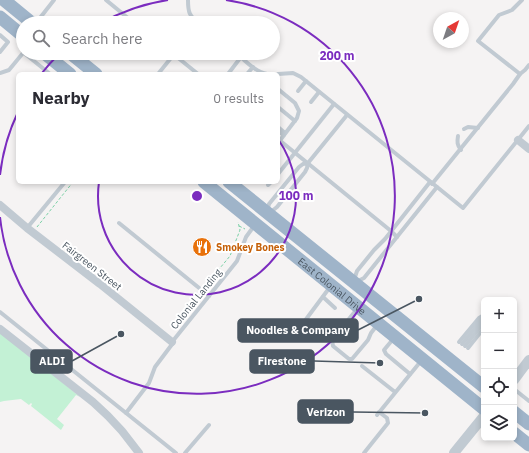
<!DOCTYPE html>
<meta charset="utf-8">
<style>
body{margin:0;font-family:"IBM Plex Sans",sans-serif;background:#f7f7f7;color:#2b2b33}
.controls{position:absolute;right:12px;bottom:12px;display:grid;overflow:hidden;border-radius:6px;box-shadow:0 2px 6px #0003}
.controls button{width:36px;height:36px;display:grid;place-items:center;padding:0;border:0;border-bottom:1px solid #e1e1e2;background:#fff;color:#2b2b33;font:20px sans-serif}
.compass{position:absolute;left:433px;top:12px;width:36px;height:36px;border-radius:50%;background:#fff;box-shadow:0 2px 6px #0003;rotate:40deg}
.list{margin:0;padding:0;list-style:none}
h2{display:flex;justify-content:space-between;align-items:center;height:52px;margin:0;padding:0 16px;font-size:17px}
h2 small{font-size:13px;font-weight:400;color:#7c7c81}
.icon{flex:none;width:22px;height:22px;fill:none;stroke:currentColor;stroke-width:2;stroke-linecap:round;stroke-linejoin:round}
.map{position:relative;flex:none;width:529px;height:453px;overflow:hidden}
.search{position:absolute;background:#fff;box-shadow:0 2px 6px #0003;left:16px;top:16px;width:264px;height:44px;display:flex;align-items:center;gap:10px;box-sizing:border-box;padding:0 14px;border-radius:22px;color:#7c7c81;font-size:15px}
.panel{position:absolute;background:#fff;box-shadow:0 2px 6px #0003;left:16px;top:72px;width:264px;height:112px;border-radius:6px}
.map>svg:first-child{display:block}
</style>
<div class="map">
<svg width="529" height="453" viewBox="0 0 529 453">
<rect width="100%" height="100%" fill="#f5f3f3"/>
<path fill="#c3f1d5" d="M0,331l80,66 -4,-2 -19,24 7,6 -3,5 -30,-24 1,-2 -1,-1 -2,2 -8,-6 -17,2 -4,1z"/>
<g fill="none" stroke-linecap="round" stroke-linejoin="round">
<g stroke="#7ad0a6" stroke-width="1" stroke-dasharray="3 2" stroke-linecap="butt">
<path d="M239,226l6,3"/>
<path d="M37,227l36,-45"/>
<path d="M205,286l25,-30 10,-26 -2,-8"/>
</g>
<g stroke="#c1cad2" stroke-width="4">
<path d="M106,0l28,23"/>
<path d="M188,0c0,12 1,16 11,23"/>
<path d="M36,23l18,-23"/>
<path d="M0,35l8,7 -8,10"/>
<path d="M24,53l26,21"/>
<path d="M172,53l26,21"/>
<path d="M236,53c9,7 19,19 31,21"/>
<path d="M0,73l9,-3 14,-17"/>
<path d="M158,74l17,-21"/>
<path d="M228,74l13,-17"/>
<path d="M247,74l6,-7"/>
<path d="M278,74l15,-1 8,4 162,131 66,-82"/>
<path d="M520,74l-42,-33 21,-26 13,-5 10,-10"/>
<path d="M278,89l17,14 4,8 -2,7 -19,25"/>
<path d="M298,91l8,-10"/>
<path d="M311,102l8,-10"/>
<path d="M278,107l17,14"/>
<path d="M278,127l7,6"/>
<path d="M464,129l4,-2 10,1"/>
<path d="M278,131l6,4"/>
<path d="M458,136c-1,6 -1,9 3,14"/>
<path d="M278,139l113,92 6,6"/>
<path d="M308,163l-5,1 -4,3 -30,37 -2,8 5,-1 5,-4 28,-35 2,-4 1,-5 39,-48"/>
<path d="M278,174l56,-70"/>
<path d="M432,184l81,-100 7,-10 5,-4 4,-5"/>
<path d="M268,185l3,-3"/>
<path d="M119,223l90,73"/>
<path d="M27,228l38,-46"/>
<path d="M354,280l3,-9 17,-21 11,-11 45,-57"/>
<path d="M356,282l8,-4 73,-91"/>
<path d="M323,297l12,11"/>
<path d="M357,309l-25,31 1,6 16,13h3l16,-19 3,-7 7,-9"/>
<path d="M0,312l176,141"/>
<path d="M309,328l-4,-4 -1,-2 26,-35"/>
<path d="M394,338l-10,12 2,4 24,20"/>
<path d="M172,342l65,-81 9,-24 8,-11"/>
<path d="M459,342l20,-24 5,-3"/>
<path d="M462,344l22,-27"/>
<path d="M465,346l19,-24"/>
<path d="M468,348l16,-20"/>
<path d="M362,366l33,26"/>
<path d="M514,389l15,12"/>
<path d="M126,413l23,-30 6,-16 18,-24"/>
<path d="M377,415l44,-54"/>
<path d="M185,453l24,-28"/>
<path d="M364,453l24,-30 -1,-5 -8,-6"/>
</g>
<g stroke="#c1cad2" stroke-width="8">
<path d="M518,140l11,9"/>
<path d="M0,205l27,23 73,56 72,58"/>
<path d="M0,329l93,73 15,14 14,15 17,22"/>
</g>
<g stroke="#c1cad2" stroke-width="10">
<path d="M514,380l15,-20"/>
<path d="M454,453l30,-37"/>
</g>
<g stroke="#9fb4c9" stroke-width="13">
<path d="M4,0l28,23"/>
<path d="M0,17l23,19"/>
<path d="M44,53l26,21"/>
<path d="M70,53l26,21"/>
<path id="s1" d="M204,182l280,227"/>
<path d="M229,182l255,205"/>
<path d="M514,412l15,12"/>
<path d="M514,433l15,12"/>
</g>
</g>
<g fill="none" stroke="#7b2cbf" stroke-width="2">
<path d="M278 139A99 99 0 1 1 99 182"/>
<path d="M0 175A198 198 0 0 1 18 112M42 73A198 198 0 0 1 59 54M101 23A198 198 0 0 1 168 0M226 0A198 198 0 1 1 0 217"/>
</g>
<defs>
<symbol id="restaurant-disc" viewBox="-11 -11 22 22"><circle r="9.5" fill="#e8710a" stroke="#fff"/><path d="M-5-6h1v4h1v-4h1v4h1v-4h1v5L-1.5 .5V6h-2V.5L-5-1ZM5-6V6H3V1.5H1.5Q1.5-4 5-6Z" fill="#fff"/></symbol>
</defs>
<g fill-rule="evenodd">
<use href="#restaurant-disc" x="191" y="236" width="22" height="22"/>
</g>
<g text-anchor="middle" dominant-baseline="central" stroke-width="4" stroke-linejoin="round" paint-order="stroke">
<g font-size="10" font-weight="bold" fill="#c56008" stroke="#fff" text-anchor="start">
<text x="216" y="247">Smokey Bones</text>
</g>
<g font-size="10" fill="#4a5661" stroke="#fff">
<text transform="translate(92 266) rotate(38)">Fairgreen Street</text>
<text stroke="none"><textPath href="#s1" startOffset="165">East Colonial Drive</textPath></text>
<text transform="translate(196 299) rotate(-51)">Colonial Landing</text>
</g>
</g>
<circle cx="197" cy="196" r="6" fill="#7b2cbf" stroke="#fff" stroke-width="2"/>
<g font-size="12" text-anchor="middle" font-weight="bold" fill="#7b2cbf" stroke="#fff" stroke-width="4" stroke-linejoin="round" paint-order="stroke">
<text x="337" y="60">200 m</text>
<text x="296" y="200">100 m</text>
</g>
<path fill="none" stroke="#4a5661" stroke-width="1.5" d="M419 299L358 330M121 334L72 361M380 363L314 361M425 413L353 412"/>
<g fill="#4a5661" stroke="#fff" stroke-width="1.5">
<circle cx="419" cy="299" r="4"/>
<circle cx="121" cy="334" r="4"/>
<circle cx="380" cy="363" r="4"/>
<circle cx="425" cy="413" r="4"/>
</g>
<g fill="#4a5661" stroke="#4a5661" stroke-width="1.5">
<rect x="238" y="319" width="120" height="23" rx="4"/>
<rect x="31" y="350" width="41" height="23" rx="4"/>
<rect x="250" y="350" width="64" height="23" rx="4"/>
<rect x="298" y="400" width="55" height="23" rx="4"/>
</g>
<g font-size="11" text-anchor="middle" font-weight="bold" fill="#fff">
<text x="298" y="334">Noodles &amp; Company</text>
<text x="52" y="365">ALDI</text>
<text x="282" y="365">Firestone</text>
<text x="326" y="416">Verizon</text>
</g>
</svg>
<div class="controls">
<button>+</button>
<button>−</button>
<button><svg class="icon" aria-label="locate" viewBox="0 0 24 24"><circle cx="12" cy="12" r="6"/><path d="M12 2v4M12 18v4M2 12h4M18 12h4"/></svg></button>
<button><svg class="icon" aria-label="layers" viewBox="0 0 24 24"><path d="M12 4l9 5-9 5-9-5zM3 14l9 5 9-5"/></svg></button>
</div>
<svg class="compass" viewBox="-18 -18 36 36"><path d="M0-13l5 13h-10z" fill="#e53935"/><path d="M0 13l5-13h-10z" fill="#7c7c81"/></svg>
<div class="search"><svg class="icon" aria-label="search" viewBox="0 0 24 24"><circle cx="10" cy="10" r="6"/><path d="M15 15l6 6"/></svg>Search here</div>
<section class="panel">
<h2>Nearby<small>0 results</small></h2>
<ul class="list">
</ul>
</section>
</div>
